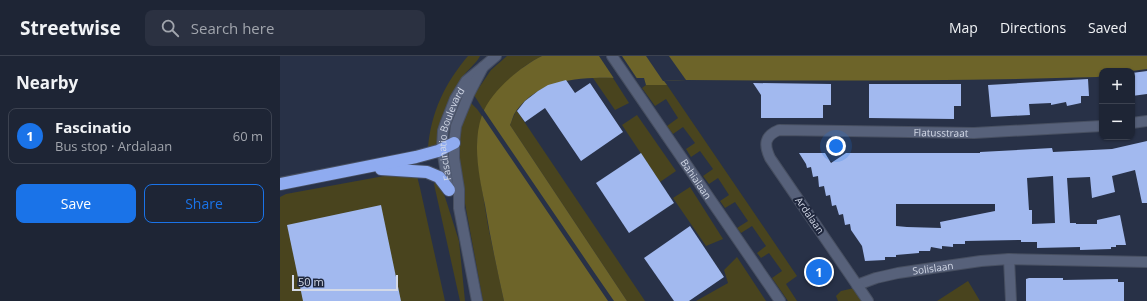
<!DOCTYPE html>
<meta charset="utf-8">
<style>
body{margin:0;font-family:"Open Sans",sans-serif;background:#2b3141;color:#f1f3f6}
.controls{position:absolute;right:12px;top:12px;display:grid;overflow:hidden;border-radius:8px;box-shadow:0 1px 3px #0004}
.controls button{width:36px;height:36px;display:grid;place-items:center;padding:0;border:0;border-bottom:1px solid #3c4250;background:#1e2535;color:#f1f3f6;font:20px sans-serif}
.scale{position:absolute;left:12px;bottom:10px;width:106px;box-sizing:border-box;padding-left:4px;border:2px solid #d3d9e7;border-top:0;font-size:11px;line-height:14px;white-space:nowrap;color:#d3d9e7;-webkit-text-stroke:3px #1f273d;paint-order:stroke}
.you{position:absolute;left:556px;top:90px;width:14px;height:14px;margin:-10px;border:3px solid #fff;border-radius:50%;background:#1a73e8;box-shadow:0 0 0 6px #1a73e833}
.badge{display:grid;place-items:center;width:26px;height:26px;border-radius:50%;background:#1a73e8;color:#fff;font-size:13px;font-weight:700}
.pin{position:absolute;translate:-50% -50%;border:2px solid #fff;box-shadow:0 1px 4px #0006}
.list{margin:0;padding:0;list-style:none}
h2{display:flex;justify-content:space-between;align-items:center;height:52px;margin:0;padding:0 16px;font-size:17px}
h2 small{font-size:13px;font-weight:400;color:#a1a5ad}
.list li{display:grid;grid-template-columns:26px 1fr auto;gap:12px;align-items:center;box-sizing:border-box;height:56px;margin:0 8px 8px;padding:0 8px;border:1px solid #3c4250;border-radius:8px}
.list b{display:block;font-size:15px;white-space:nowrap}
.list p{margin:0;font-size:13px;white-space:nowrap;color:#a1a5ad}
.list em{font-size:13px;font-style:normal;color:#a1a5ad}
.actions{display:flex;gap:8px;padding:12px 16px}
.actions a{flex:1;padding:9px 0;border:1px solid #1a73e8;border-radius:8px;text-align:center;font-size:14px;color:#1a73e8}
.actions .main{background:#1a73e8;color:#fff}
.icon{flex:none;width:22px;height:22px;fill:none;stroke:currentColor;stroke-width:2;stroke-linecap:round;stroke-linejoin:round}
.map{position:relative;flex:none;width:867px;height:245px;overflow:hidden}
header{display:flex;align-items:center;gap:24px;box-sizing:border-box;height:56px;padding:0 20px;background:#1e2535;border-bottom:1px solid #3c4250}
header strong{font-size:19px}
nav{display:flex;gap:22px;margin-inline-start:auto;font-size:14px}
.search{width:280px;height:36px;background:#2b3141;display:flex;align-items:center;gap:10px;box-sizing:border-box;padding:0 14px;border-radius:8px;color:#a1a5ad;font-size:15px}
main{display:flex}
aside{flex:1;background:#1e2535}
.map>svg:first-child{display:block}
</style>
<header>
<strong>Streetwise</strong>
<div class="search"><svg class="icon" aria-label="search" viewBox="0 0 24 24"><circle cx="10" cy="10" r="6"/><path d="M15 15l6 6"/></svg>Search here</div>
<nav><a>Map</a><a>Directions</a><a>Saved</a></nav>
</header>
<main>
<aside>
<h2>Nearby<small></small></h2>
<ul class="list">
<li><span class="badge">1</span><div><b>Fascinatio</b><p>Bus stop · Ardalaan</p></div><em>60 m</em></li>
</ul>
<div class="actions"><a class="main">Save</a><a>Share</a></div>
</aside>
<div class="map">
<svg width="867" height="245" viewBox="0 0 867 245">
<rect width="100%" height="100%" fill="#283147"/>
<g fill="#49441e">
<path d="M188,0h12c-4,8 -13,14 -18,22 -14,19 -23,43 -25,67l-9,3c3,-36 17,-65 40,-92z"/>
<path d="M227,0h35c-25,12 -43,32 -58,55l-10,-16 17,-25z"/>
<path d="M313,22h20l16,25 -14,7z"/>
<path d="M366,29h21l130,191 -11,8 11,17h-9l-16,-23 10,-7 -13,-18 -8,5 -4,-5 9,-7 -14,-20 -11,7 -4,-5 11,-7 -13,-19 -10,6 -5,-7 9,-6 -11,-17 -9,6 -6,-8 10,-7 -13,-18 -9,6 -5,-8 9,-6 -12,-16 -10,7 -6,-8 11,-8 -12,-19 -11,7 -13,-18z"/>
<path d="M190,46l7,7 5,7 -5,25 1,23 10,62 16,75h-21l-24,-130 -2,-11 3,-33z"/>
<path d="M236,55h1l128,190h-18l-117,-176z"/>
<path d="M357,59l39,56 -16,11 -38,-57z"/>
<path d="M135,119l2,1 3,12 25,113h-165v-104l6,-3 98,-18z"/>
<path d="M155,126l6,8 4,7 14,44 6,60h-5l-26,-117z"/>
<path d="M410,131l33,52 -17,7 -33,-48z"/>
<path d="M457,201l29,44h-70l32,-18 -4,-13z"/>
<path d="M688,225l12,20h-43z"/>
<path d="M574,232l9,13h-25l-2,-5 5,-5z"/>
</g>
<path fill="#6d6429" d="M262,0h605v13l-15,2h-30v5l-5,1c-137,4 -274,4 -411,3l-22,1 3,4h-21l-2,-7c-45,1 -97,-8 -128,33 -3,4 -4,10 -6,14l117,176h-123c-7,-32 -14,-64 -19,-96 -6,-29 -13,-61 -3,-90 8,-23 39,-49 60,-59z"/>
<g fill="#283147">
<path d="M319,0h23l16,24h-23z"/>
<path d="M366,0h23l17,24 -23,1z"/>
<path d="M203,53l113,166 18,26h-6l-127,-187z"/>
</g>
<g fill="#a2b9ef" fill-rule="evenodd">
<path d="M867,15v23l-15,2v-23z"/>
<path d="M808,23l1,17h-8v7l-14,3 -1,-4 -15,3v-2l-22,1 1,11 -39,2 -3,-32z"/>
<path d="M286,24l9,13 15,-10 33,49 -42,29 -36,-53 -20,14 -8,-11 8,-10 13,-10 10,-6z"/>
<path d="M473,27l78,1v21h-8v13h-62v-23z"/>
<path d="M589,28h92v22h-7v13l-85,-1z"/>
<path d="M867,85v62h-5l-7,-33 -23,6 3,16 -23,6 -2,-21 -23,1 3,45h6v1h21v-4l23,-5 6,30h-10v2h-5v2l-31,1v-3l-43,1v-6h-16v-2l-56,1v3h-12v3l-11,-1v3l-11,-2 -1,4h-11v2l-23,2v2h-11v3l-20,1 -3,-15 -11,-16 -1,-6 -5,1 -2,-11 -4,1 -3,-10 -4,1 -2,-11 -4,1 -2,-10 -5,1 -1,-11 -5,1 -2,-10 -4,1 -1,-4 -7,-11h26l6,10 15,-10h134v-1l72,-4 1,4 59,-3zM773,120l2,47 -23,1v-14h-3l-2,-32zM616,148h99v7l-55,11 1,6 -34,-1 -11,-1z"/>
<path d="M361,97l33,50 -45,30 -33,-50z"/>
<path d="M101,149l20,96h-98l-16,-76z"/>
<path d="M410,170l34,51 -35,24h-15l-30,-43z"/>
<path d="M749,222h34v2l55,-1v3h6v19h-98v-22z"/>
</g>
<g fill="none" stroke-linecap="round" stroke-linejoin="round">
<defs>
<g id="minor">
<path id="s1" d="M332,0l168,245"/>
<path d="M852,67l15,-2"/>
<path id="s2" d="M169,134l-7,-41 1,-18 3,-9 9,-23 11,-18 17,-14 13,-11"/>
<path d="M729,203l2,42"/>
<path id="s3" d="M577,229l19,-7 22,-5 83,-12 28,-2 138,3"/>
<path d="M197,245l-18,-93v-19l-5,-31v-15l2,-17 4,-10 9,-22 14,-27"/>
<path id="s4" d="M588,245l-98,-143c-6,-13 -6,-22 9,-28l195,3 128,-7"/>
</g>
<g id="highway">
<path d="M101,113l46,3 12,5 10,13"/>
<path d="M0,128l136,-27 22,-6 16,-8"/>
</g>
</defs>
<use href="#minor" stroke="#474f61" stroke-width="12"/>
<use href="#highway" stroke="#474f61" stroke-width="14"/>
<use href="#minor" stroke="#57617a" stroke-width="10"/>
<use href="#highway" stroke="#8fabf0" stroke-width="12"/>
</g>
<g text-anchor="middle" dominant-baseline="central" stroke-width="4" stroke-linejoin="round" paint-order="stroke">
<g font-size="10" fill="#d3d9e7" stroke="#1f273d">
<text stroke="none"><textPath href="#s4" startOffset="370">Flatusstraat</textPath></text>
<text stroke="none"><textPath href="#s2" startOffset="58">Fascinatio Boulevard</textPath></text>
<text stroke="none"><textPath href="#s1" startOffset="149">Bahialaan</textPath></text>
<text transform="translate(530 159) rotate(55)">Ardalaan</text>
<text stroke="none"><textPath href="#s3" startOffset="78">Solislaan</textPath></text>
</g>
</g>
</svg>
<div class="controls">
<button>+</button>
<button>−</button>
</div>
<div class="scale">50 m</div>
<div class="you"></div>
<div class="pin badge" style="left:539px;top:216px">1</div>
</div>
</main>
